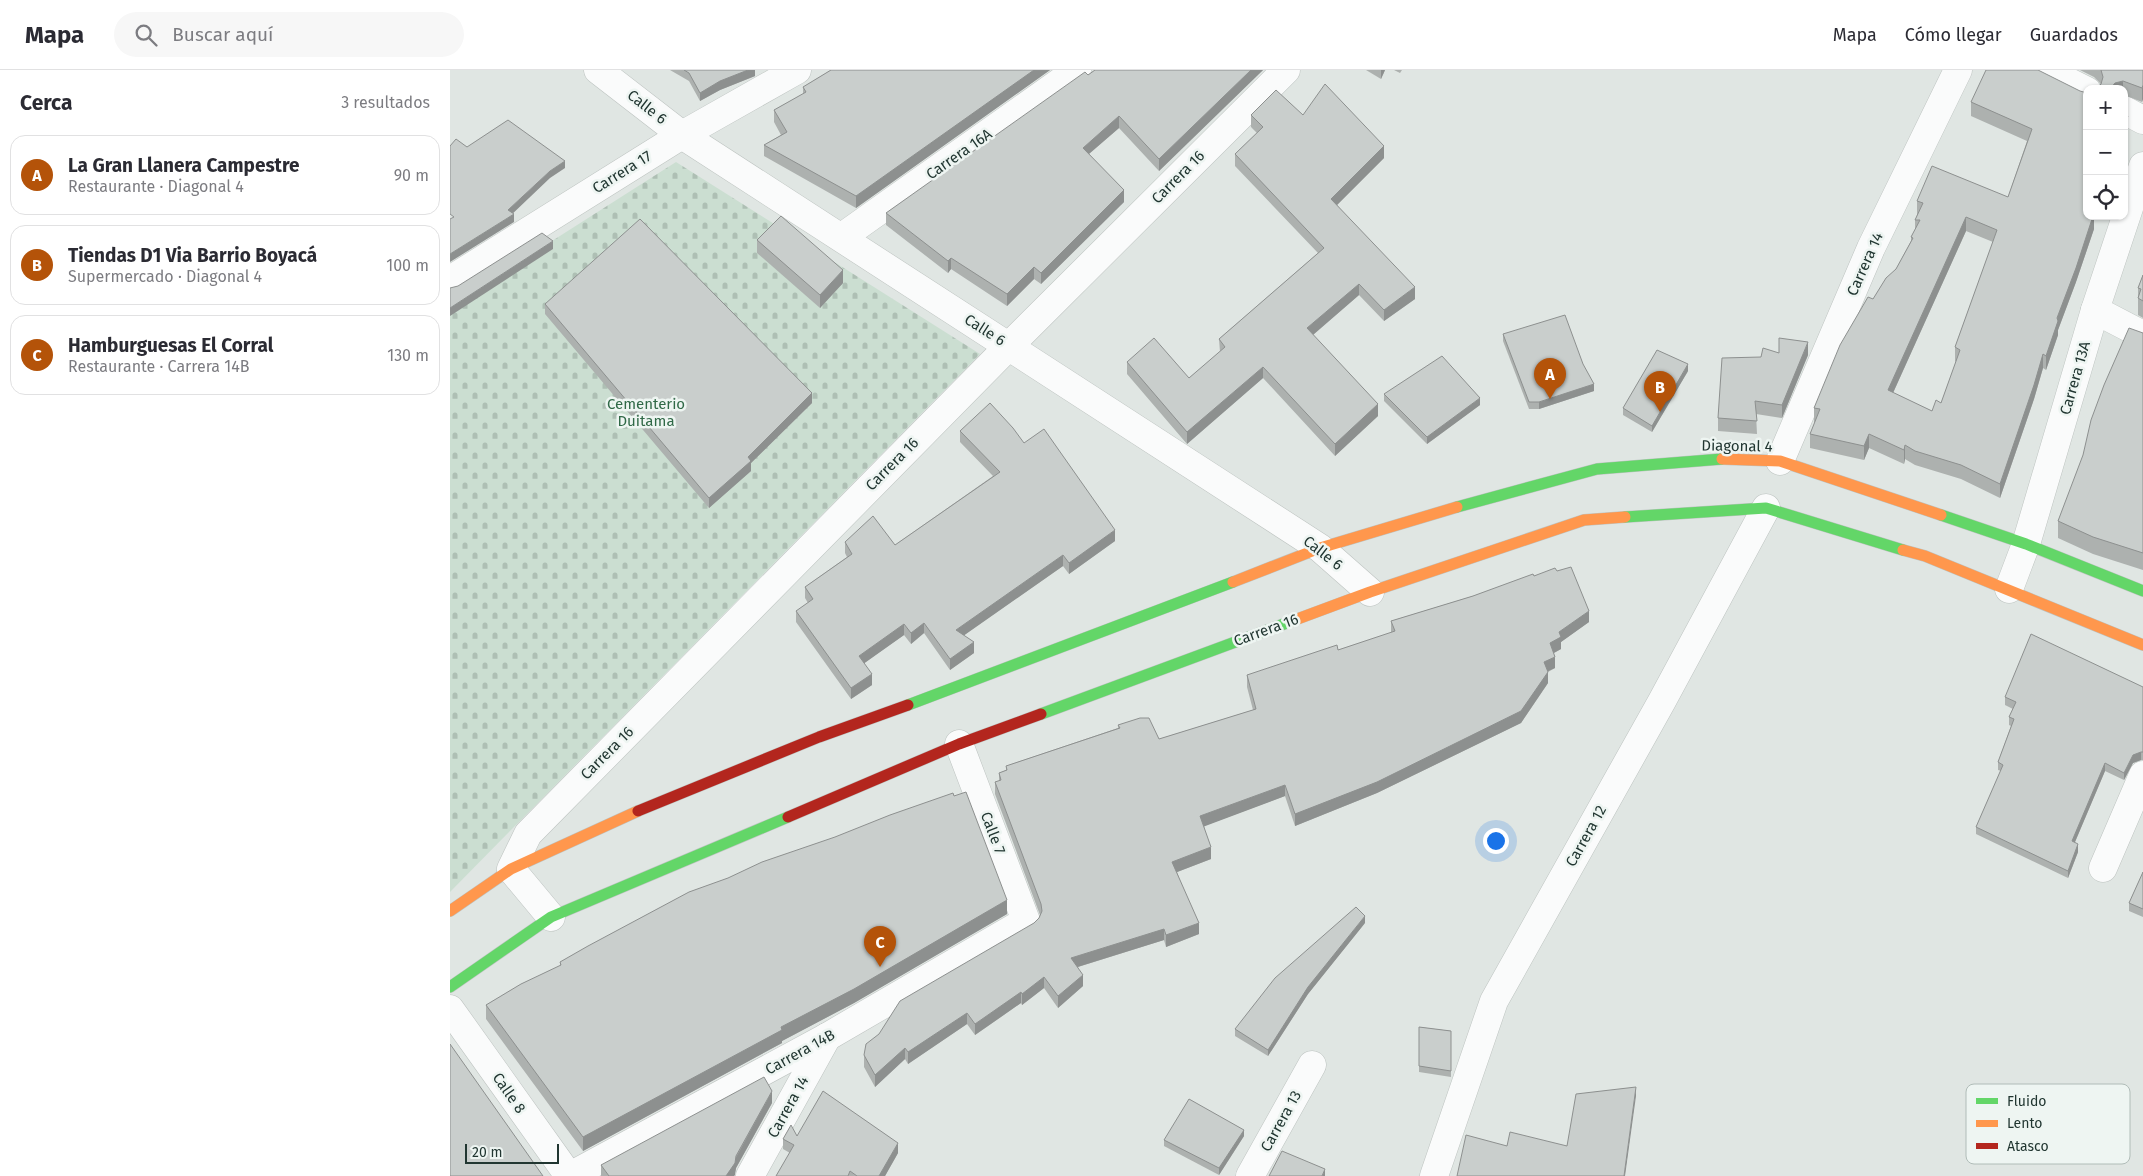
<!DOCTYPE html>
<html lang="es">
<meta charset="utf-8">
<style>
body{margin:0;font-family:"Fira Sans",sans-serif;background:#f7f7f7;color:#2b2b33}
.controls{position:absolute;right:15px;top:15px;display:grid;overflow:hidden;border-radius:10px;box-shadow:0 1px 4px #0004}
.controls button{width:45px;height:45px;display:grid;place-items:center;padding:0;border:0;border-bottom:1px solid #e1e1e2;background:#fff;color:#2b2b33;font:25px sans-serif}
.scale{position:absolute;left:15px;bottom:12px;width:94px;box-sizing:border-box;padding-left:5px;border:2px solid #213631;border-top:0;font-size:14px;line-height:18px;white-space:nowrap;color:#213631;-webkit-text-stroke:4px #eef5f2;paint-order:stroke}
.you{position:absolute;left:1045px;top:770px;width:18px;height:18px;margin:-12px;border:4px solid #fff;border-radius:50%;background:#1a73e8;box-shadow:0 0 0 8px #1a73e833}
.badge{display:grid;place-items:center;width:32px;height:32px;border-radius:50%;background:#b45309;color:#fff;font-size:16px;font-weight:700}
.pin{position:absolute;translate:-50% -41px;filter:drop-shadow(0 1px 2px #0008)}
.pin::after{content:'';position:absolute;top:26px;width:18px;height:15px;background:inherit;clip-path:polygon(0 0,100% 0,50% 100%)}
.list{margin:0;padding:0;list-style:none}
h2{display:flex;justify-content:space-between;align-items:center;height:65px;margin:0;padding:0 20px;font-size:21px}
h2 small{font-size:16px;font-weight:400;color:#7c7c81}
.list li{display:grid;grid-template-columns:32px 1fr auto;gap:15px;align-items:center;box-sizing:border-box;height:80px;margin:0 10px 10px;padding:0 10px;border:1px solid #e1e1e2;border-radius:15px}
.list b{display:block;font-size:19px;white-space:nowrap}
.list p{margin:0;font-size:16px;white-space:nowrap;color:#7c7c81}
.list em{font-size:16px;font-style:normal;color:#7c7c81}
.icon{flex:none;width:28px;height:28px;fill:none;stroke:currentColor;stroke-width:2;stroke-linecap:round;stroke-linejoin:round}
.map{position:relative;flex:none;width:1693px;height:1106px;overflow:hidden}
header{display:flex;align-items:center;gap:30px;box-sizing:border-box;height:70px;padding:0 25px;background:#fff;border-bottom:1px solid #e1e1e2}
header strong{font-size:24px}
nav{display:flex;gap:28px;margin-inline-start:auto;font-size:18px}
.search{width:350px;height:45px;background:#f7f7f7;display:flex;align-items:center;gap:12px;box-sizing:border-box;padding:0 18px;border-radius:28px;color:#7c7c81;font-size:19px}
main{display:flex}
aside{flex:1;background:#fff}
.map>svg:first-child{display:block}
</style>
<header>
<strong>Mapa</strong>
<div class="search"><svg class="icon" aria-label="search" viewBox="0 0 24 24"><circle cx="10" cy="10" r="6"/><path d="M15 15l6 6"/></svg>Buscar aquí</div>
<nav><a>Mapa</a><a>Cómo llegar</a><a>Guardados</a></nav>
</header>
<main>
<aside>
<h2>Cerca<small>3 resultados</small></h2>
<ul class="list">
<li><span class="badge">A</span><div><b>La Gran Llanera Campestre</b><p>Restaurante · Diagonal 4</p></div><em>90 m</em></li>
<li><span class="badge">B</span><div><b>Tiendas D1 Via Barrio Boyacá</b><p>Supermercado · Diagonal 4</p></div><em>100 m</em></li>
<li><span class="badge">C</span><div><b>Hamburguesas El Corral</b><p>Restaurante · Carrera 14B</p></div><em>130 m</em></li>
</ul>
</aside>
<div class="map">
<svg width="1693" height="1106" viewBox="0 0 1693 1106">
<defs>
<pattern id="cemetery-stones" width="16" height="16" patternUnits="userSpaceOnUse" patternTransform="scale(1.25)"><rect width="16" height="16" fill="#cbded1"/><path d="M2 7V4a2 2 0 0 1 4 0v3zM10 15v-3a2 2 0 0 1 4 0v3z" fill="#aebfb4"/></pattern>
</defs>
<rect width="100%" height="100%" fill="#e0e6e3"/>
<path fill="url(#cemetery-stones)" d="M226,92l304,192 -530,538v-586z"/>
<g fill="none" stroke-linecap="round" stroke-linejoin="round">
<defs>
<g id="street">
<path d="M148,0l84,65 638,413 50,44"/>
<path d="M1595,0l42,21"/>
<path d="M1674,40l19,10"/>
<path d="M392,167l235,-167"/>
<path d="M0,210l232,-145 115,-65"/>
<path d="M1645,240l48,25"/>
<path d="M1330,391l91,-213 87,-178"/>
<path d="M1559,519l17,-45 69,-234 48,-144"/>
<path d="M1653,798l40,-93"/>
<path d="M101,847l-40,-48 17,-35 481,-488 277,-276"/>
<path d="M0,939l119,167"/>
<path d="M120,1106l257,-139 199,-116 -67,-177"/>
<path d="M300,1106l77,-139"/>
<path d="M800,1106l62,-111"/>
<path d="M984,1106l60,-175 168,-300 104,-193"/>
</g>
<g id="fast">
<path d="M1007,437l140,-38 125,-10"/>
<path d="M1491,445l85,29 117,47"/>
<path d="M1175,447l141,-9 137,42"/>
<path d="M458,635l325,-123"/>
<path d="M591,644l251,-93"/>
<path d="M0,917l101,-70 237,-100"/>
</g>
<g id="slow">
<path d="M1272,389l58,2 161,54"/>
<path d="M1453,480l22,6 218,89"/>
<path d="M783,512l87,-34 137,-41"/>
<path d="M842,551l78,-29 214,-72 41,-3"/>
<path d="M0,841l61,-42 127,-58"/>
</g>
<g id="jam">
<path d="M188,741l181,-74 89,-32"/>
<path d="M338,747l171,-73 82,-30"/>
</g>
</defs>
<use href="#street" stroke="#bdc3c0" stroke-width="29"/>
<use href="#fast" stroke="#bdc3c1" stroke-width="12"/>
<use href="#slow" stroke="#bdc3c1" stroke-width="12"/>
<use href="#jam" stroke="#bdc3c1" stroke-width="12"/>
<use href="#street" stroke="#fafbfb" stroke-width="28"/>
<use href="#fast" stroke="#63d668" stroke-width="11"/>
<use href="#slow" stroke="#ff974d" stroke-width="11"/>
<use href="#jam" stroke="#b3261e" stroke-width="11"/>
</g>
<g fill="#adb1af" fill-rule="evenodd">
<path d="M220,0h85v6l-35,14 -20,11 -11,-20z"/>
<path d="M381,0h219l-194,138 -92,-52v-11l17,-10 -7,-13v-12l29,-16v-7z"/>
<path d="M645,0h168l-104,101 -40,-43 -30,26 35,48 -83,82 -7,-5 -27,27 -56,-37 -3,4 -62,-48v-12z"/>
<path d="M916,0h19l-4,9z"/>
<path d="M944,0h8l-2,3z"/>
<path d="M1588,0l56,150v9l-18,53 -18,48v5l-12,35 -3,-2 -9,31 -34,99 -39,-19 -46,-14 -10,-6 -1,5 -35,-16 -5,12 -54,-12v-14l5,-12h-1v-14l59,-109 23,-30 15,-28v-4l4,-7v-10l2,-5v-14l91,-4 19,-56 -56,-25v-14zM1516,161l27,11 -38,105v14l1,1 -15,41 -9,8 -39,-18z"/>
<path d="M1630,0h63v29l-1,3 -18,-7v-6h-27l4,-5 -7,-7z"/>
<path d="M801,45h52l81,43 -47,47 78,94 -31,22 -25,-26 -46,40 65,81 -43,40 -72,-78 -76,66 -60,-70v-12l62,16 31,-26 -1,-13 99,-86 -83,-87v-12l22,-21 -6,-6z"/>
<path d="M307,170l86,43 -23,25 -63,-55z"/>
<path d="M1693,205v43l-5,-3v-27z"/>
<path d="M95,234l267,99 -61,60v8l-42,37 -164,-194z"/>
<path d="M1693,263v237l-50,-16 -35,-16v-17z"/>
<path d="M1053,264l91,57 -55,18h-10l-26,-68z"/>
<path d="M1329,283l29,2 -26,63 -26,-4 1,20 -39,-3v-13l43,-61z"/>
<path d="M1238,301l-36,61 -29,-17v-7z"/>
<path d="M934,324l96,11 -53,39 -43,-43z"/>
<path d="M510,361l155,110 -46,33 -6,-8 -99,69 10,18 -24,17 -26,-37 -13,11 -7,-9 -40,28 8,22 -21,14 -55,-77v-11l12,-8 -3,-5v-11l42,-30 -2,-4v-11l50,3 98,-69 -33,-34z"/>
<path d="M1107,501l32,51 -28,20v7l-7,4 1,15 -7,4v11l-27,40 -144,70 -82,33 -10,-30 -81,30 7,33 -34,13 22,62 -33,13 -2,-7 -86,27 5,19 -25,22 -14,-20 -22,17 -1,-2 -46,32 -8,-11 -59,40 -3,-5 -30,28 -11,-20v-12l170,-132 5,-5 1,-3 -45,-121v-12l4,-1v-8l7,-3v-4l112,-38v-3l41,14 94,-29 -6,-23v-12l91,-25 53,-17v-12l82,-25 61,-20z"/>
<path d="M1693,617v73h-2l-8,3 -9,17 -19,-9 -30,71 3,10 -10,26 -92,-44v-7l25,-56 -3,-1v-8l13,-36 -2,-1v-8l4,-8 -8,-4v-8z"/>
<path d="M1693,802v45l-14,-6v-8z"/>
<path d="M557,844l-153,89 -72,38v2l-199,108 -97,-132v-14l74,-39v-4z"/>
<path d="M915,853l-57,71 -40,62 -33,-20v-7z"/>
<path d="M969,957l32,4v46l-32,-5z"/>
<path d="M322,1033l-36,65 -2,8h-133v-11z"/>
<path d="M347,1066l101,17 -13,23h-109l14,-23 -7,-4v-10z"/>
<path d="M794,1066l-25,39 -55,-29v-6z"/>
</g>
<g fill="#8d908f">
<path d="M298,0h7v6l-35,14 -20,11v-8l20,-12z"/>
<path d="M584,0h16l-194,138v-12z"/>
<path d="M801,0h12l-104,101v-12z"/>
<path d="M931,0h4l-4,9z"/>
<path d="M1673,11v8h-13l5,-6z"/>
<path d="M1693,15v14l-1,3v-14z"/>
<path d="M669,46v12l-36,31v-11z"/>
<path d="M1678,46v14l-4,13 1,-22z"/>
<path d="M934,76v12l-53,53v-12z"/>
<path d="M115,91v7l-15,10 -42,40v-8l42,-39z"/>
<path d="M674,120v12l-83,82v-11z"/>
<path d="M64,144v8l-64,40v-8z"/>
<path d="M1641,146h4l-1,4v9l-18,53 -18,48v5l-12,35v-14l11,-38z"/>
<path d="M1516,147v14l-78,173v-14z"/>
<path d="M103,171v8l-103,67v-8z"/>
<path d="M501,188v11l-3,4v-12z"/>
<path d="M584,197v12l-27,27v-12z"/>
<path d="M393,200v13l-23,25v-13z"/>
<path d="M909,214v11l-52,45v-12z"/>
<path d="M965,217v12l-31,22v-11z"/>
<path d="M1358,272v13l-26,63v-13z"/>
<path d="M1593,284v14l-9,31 -34,99v-14z"/>
<path d="M1238,294v7l-36,61v-6z"/>
<path d="M813,297v11l-76,66v-12z"/>
<path d="M1144,314v7l-55,18v-7z"/>
<path d="M362,323v10l-61,60v8l-42,37v-10l39,-41z"/>
<path d="M1030,328v7l-53,39v-7z"/>
<path d="M928,334v12l-43,40v-12z"/>
<path d="M1419,364v14l-5,12v-14z"/>
<path d="M1455,375v14l-1,5v-14z"/>
<path d="M665,460v11l-46,33v-11z"/>
<path d="M613,485v11l-107,75v-11z"/>
<path d="M1139,541v11l-28,20v7l-11,6v-12l9,-11z"/>
<path d="M474,553v10l-13,11v-11z"/>
<path d="M454,554v11l-45,32v-11z"/>
<path d="M524,572v11l-24,17v-11z"/>
<path d="M1105,587v11l-11,5v-11z"/>
<path d="M1098,602v11l-27,40 -144,70 -82,33v-12z"/>
<path d="M422,604v11l-21,14v-11z"/>
<path d="M1691,682v8l-8,3 -9,17v-7l9,-18z"/>
<path d="M1655,693v8l-33,78v-8z"/>
<path d="M835,715v11l-85,32v-12z"/>
<path d="M1628,774v8l-10,26v-7z"/>
<path d="M761,777v12l-39,15v-12z"/>
<path d="M557,830v14l-153,89 -72,38v2l-199,108v-14l198,-110z"/>
<path d="M915,846v7l-57,71 -40,62v-6l40,-63z"/>
<path d="M749,853v11l-33,13v-12z"/>
<path d="M714,859v11l-93,29v-11z"/>
<path d="M633,905v11l-25,22v-12z"/>
<path d="M594,907v11l-22,17v-11z"/>
<path d="M571,922v11l-46,32v-11z"/>
<path d="M517,943v11l-59,40v-12z"/>
<path d="M455,978v11l-30,28v-12z"/>
<path d="M1186,1017v9l-11,80h-1z"/>
<path d="M322,1021v12l-36,65 -1,7 -1,1h-8z"/>
<path d="M794,1060v6l-25,39v-7z"/>
<path d="M448,1073v10l-13,23h-6z"/>
<path d="M875,1099v7h-3z"/>
</g>
<g fill="#c9cecc" stroke="#8d908f" fill-rule="evenodd">
<path d="M234,0h64l-28,11 -20,12 -11,-20z"/>
<path d="M381,0h203l-178,126 -92,-51 23,-13 -13,-22 32,-18 -3,-5z"/>
<path d="M645,0h156l-92,89 -40,-43 -36,32 41,42 -83,83 -7,-6 -27,27 -56,-36 -3,3 -62,-48 199,-141 3,3z"/>
<path d="M1536,0h52l42,21 7,2v123h6l-17,52 -19,50 1,3 -12,35 -3,-2 -9,31 -34,99 -39,-19 -46,-14 -10,-6 -1,5 -35,-16 -5,12 -54,-12 10,-25 -6,-1 26,-63 28,-48 5,2 13,-21 10,-9 17,-31 -2,-1 9,-17h-5l8,-17 -6,-2 15,-35 76,31 24,-68 -61,-27zM1516,147l31,13 -42,117 5,3 -19,53 -5,-3 -4,11 -44,-21z"/>
<path d="M1651,0h42v15l-1,3 -19,-7 -8,2 -5,6h-13l4,-5 2,-7z"/>
<path d="M875,14l59,62 -53,53 84,88 -31,23 -25,-26 -52,44 71,76 -43,40 -72,-77 -76,65 -60,-70 27,-24 35,40 36,-31 -6,-8 105,-91 -89,-94 28,-27 -12,-12 25,-25 27,25z"/>
<path d="M1674,43l4,3 -3,5 2,1 -3,7z"/>
<path d="M58,50l57,41 -15,10 -42,39 6,4 -64,40v-35l4,-2 -4,-3v-68l6,-7 11,8z"/>
<path d="M331,146l62,54 -23,25 -63,-55z"/>
<path d="M190,149l172,174 -64,64 3,4 -42,37 -164,-194z"/>
<path d="M92,163l11,8 -103,67v-20l8,-2z"/>
<path d="M1693,205v26l-5,-3 3,-9 -3,-1z"/>
<path d="M1115,245l18,49 11,20 -55,18h-10l-26,-68z"/>
<path d="M1679,258l14,5v220l-50,-16 -35,-16 25,-66 8,-35 13,-35z"/>
<path d="M1329,268l29,4 -26,63 -27,-4 2,20 -39,-3 4,-60 39,-1 2,-9 16,5z"/>
<path d="M1207,280l31,14 -36,62 -29,-18z"/>
<path d="M992,286l38,42 -53,39 -43,-43z"/>
<path d="M540,333l23,25 11,15 20,-14 71,101 -46,33 -6,-8 -107,75 18,12 -24,17 -26,-36 -13,10 -7,-9 -45,32 13,18 -21,14 -55,-77 17,-12 -8,-12 47,-33 -7,-12 28,-26 22,29 105,-73 -40,-41z"/>
<path d="M1121,497l18,44 -30,21 2,5 -11,6 5,14 -11,5 4,10 -27,39 -144,71 -82,32 -10,-29 -85,31 11,31 -39,15 27,61 -33,12 -2,-6 -93,29 12,17 -25,21 -14,-19 -22,17 -1,-2 -46,32 -8,-11 -59,39 -3,-4 -30,27 -11,-20 2,-11 13,-10 21,-33 134,-78 5,-5 3,-7 -1,-7 -46,-122 6,-2 -2,-7 8,-3 -1,-4 114,-38 -2,-3 22,-7h9l10,21 97,-30 -9,-34 90,-30 1,5 57,-19 -4,-10 82,-25 60,-22 1,2 21,-8 2,3z"/>
<path d="M1581,564l112,53v65h-2l-8,3 -9,18 -19,-10 -33,78 6,3 -10,27 -92,-44 27,-62 -5,-3 16,-43 -5,-2 7,-15 -11,-5z"/>
<path d="M516,722l41,108 -153,89 -73,38 1,3 -199,107 -97,-132 35,-21 40,-19 -1,-3 28,-16 101,-54 39,-14 34,-16 73,-25 55,-22 63,-22 1,3z"/>
<path d="M1693,802v37l-14,-6z"/>
<path d="M906,837l9,9 -57,71 -40,63 -33,-21 40,-51z"/>
<path d="M969,957l32,4v40l-32,-5z"/>
<path d="M0,974l93,132h-93z"/>
<path d="M314,1007l8,14 -36,65 -1,7 -9,13h-117l-8,-11z"/>
<path d="M1186,1017l-12,89h-167l9,-41 41,11 3,-14 57,14 9,-52z"/>
<path d="M373,1021l75,52 -19,33h-22l-7,-5 -2,5h-72l18,-31 -11,-6 8,-14 6,11z"/>
<path d="M739,1029l55,31 -25,38 -55,-28z"/>
<path d="M832,1081l43,18 -3,7h-53z"/>
</g>
<g text-anchor="middle" dominant-baseline="central" stroke-width="5" stroke-linejoin="round" paint-order="stroke">
<g font-size="15" fill="#213631" stroke="#eef5f2">
<text transform="translate(197 37) rotate(38)">Calle 6</text>
<text transform="translate(509 84) rotate(-35)">Carrera 16A</text>
<text transform="translate(172 102) rotate(-32)">Carrera 17</text>
<text transform="translate(728 107) rotate(-45)">Carrera 16</text>
<text transform="translate(1415 194) rotate(-66)">Carrera 14</text>
<text transform="translate(535 260) rotate(33)">Calle 6</text>
<text transform="translate(1625 308) rotate(-74)">Carrera 13A</text>
<text transform="translate(1287 376) rotate(1)">Diagonal 4</text>
<text transform="translate(442 394) rotate(-45)">Carrera 16</text>
<text transform="translate(873 483) rotate(38)">Calle 6</text>
<text transform="translate(816 560) rotate(-20)">Carrera 16</text>
<text transform="translate(157 683) rotate(-45)">Carrera 16</text>
<text transform="translate(543 763) rotate(69)">Calle 7</text>
<text transform="translate(1136 766) rotate(-61)">Carrera 12</text>
<text transform="translate(350 982) rotate(-29)">Carrera 14B</text>
<text transform="translate(59 1023) rotate(55)">Calle 8</text>
<text transform="translate(338 1037) rotate(-61)">Carrera 14</text>
<text transform="translate(831 1051) rotate(-61)">Carrera 13</text>
</g>
<g font-size="15" fill="#306947" stroke="#eef5f2">
<text x="196" y="334">Cementerio<tspan x="196" dy="17">Duitama</tspan></text>
</g>
</g>
<rect x="1516" y="1014" width="164" height="80" rx="8" fill="#eef5f2" stroke="#b0bcb8" stroke-width="1"/>
<rect x="1526" y="1028" width="22" height="6" fill="#63d668"/>
<rect x="1526" y="1050" width="22" height="7" fill="#ff974d"/>
<rect x="1526" y="1073" width="22" height="6" fill="#b3261e"/>
<g font-size="14" fill="#213631">
<text x="1557" y="1036">Fluido</text>
<text x="1557" y="1058">Lento</text>
<text x="1557" y="1081">Atasco</text>
</g>
</svg>
<div class="controls">
<button>+</button>
<button>−</button>
<button><svg class="icon" aria-label="locate" viewBox="0 0 24 24"><circle cx="12" cy="12" r="6"/><path d="M12 2v4M12 18v4M2 12h4M18 12h4"/></svg></button>
</div>
<div class="scale">20 m</div>
<div class="you"></div>
<div class="pin badge" style="left:1100px;top:329px">A</div>
<div class="pin badge" style="left:1210px;top:342px">B</div>
<div class="pin badge" style="left:430px;top:897px">C</div>
</div>
</main>
